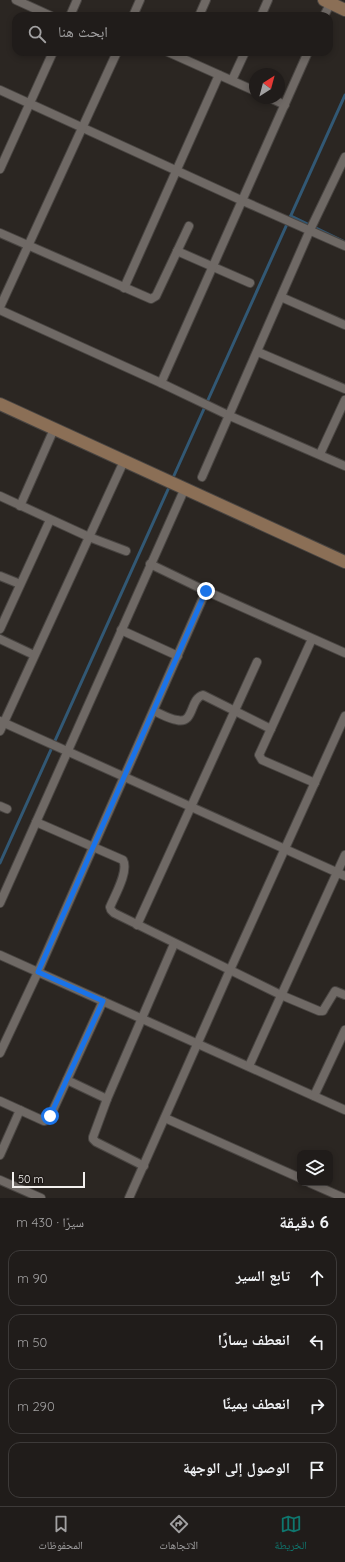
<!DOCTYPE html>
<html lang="ar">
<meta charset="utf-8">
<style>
body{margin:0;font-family:Quicksand,"Noto Naskh Arabic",sans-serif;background:#2d2927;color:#f1f3f6;direction:rtl}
.controls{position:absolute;right:12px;bottom:12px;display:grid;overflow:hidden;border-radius:8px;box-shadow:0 2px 6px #0003}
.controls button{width:36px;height:36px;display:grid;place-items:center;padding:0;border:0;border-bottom:1px solid #3d3a39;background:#201c1a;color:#f1f3f6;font:20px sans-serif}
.compass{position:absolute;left:249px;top:68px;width:36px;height:36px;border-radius:50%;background:#201c1a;box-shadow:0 2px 6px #0003;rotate:36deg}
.scale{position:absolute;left:12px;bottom:10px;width:73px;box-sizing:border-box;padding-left:4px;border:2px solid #f3f0ee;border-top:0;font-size:11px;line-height:14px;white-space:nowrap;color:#f3f0ee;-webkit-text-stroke:3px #211c19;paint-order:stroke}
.stop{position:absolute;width:12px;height:12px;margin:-9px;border:3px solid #1a73e8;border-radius:50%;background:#fff}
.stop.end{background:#1a73e8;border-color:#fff;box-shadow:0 1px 4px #0008}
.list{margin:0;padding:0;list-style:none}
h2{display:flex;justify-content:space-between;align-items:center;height:52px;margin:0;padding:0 16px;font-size:17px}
h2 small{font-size:13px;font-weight:400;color:#a2a1a2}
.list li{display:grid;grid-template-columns:26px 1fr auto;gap:12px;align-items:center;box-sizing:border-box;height:56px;margin:0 8px 8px;padding:0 8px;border:1px solid #3d3a39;border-radius:12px}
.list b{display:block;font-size:15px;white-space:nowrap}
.list em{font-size:13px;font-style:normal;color:#a2a1a2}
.icon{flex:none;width:22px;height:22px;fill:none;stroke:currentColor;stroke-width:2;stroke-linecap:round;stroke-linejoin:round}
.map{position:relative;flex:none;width:345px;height:1198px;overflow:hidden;direction:ltr}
.search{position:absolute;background:#201c1a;box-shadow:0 2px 6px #0003;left:12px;right:12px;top:12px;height:44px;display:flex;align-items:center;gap:10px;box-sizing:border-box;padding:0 14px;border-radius:12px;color:#a2a1a2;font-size:15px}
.sheet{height:308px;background:#201c1a}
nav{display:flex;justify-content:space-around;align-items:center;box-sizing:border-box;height:56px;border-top:1px solid #3d3a39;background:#201c1a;font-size:11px;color:#a2a1a2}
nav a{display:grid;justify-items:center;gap:2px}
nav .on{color:#0f766e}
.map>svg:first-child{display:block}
</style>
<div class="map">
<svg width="345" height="1198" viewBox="0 0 345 1198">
<rect width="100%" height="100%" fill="#2b2622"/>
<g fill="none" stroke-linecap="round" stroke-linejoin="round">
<g stroke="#325874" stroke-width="3">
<path d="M291,216l52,25"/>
<path d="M172,480l173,-385"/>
<path d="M0,863l170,-378"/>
</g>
<defs>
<g id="street">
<path d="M16,0l35,16"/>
<path d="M70,16l7,-16"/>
<path d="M133,16l7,-16"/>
<path d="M199,16l7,-16"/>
<path d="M261,16l7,-16"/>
<path d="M324,16l8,-16"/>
<path d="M168,52l87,39"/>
<path d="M232,80l13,-28"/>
<path d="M0,90l243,111 102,45"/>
<path d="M270,98l15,7"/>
<path d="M0,169l53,-117"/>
<path d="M0,233l151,66 5,-3 33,-70"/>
<path d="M177,251l73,32"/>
<path d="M124,288l95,-213"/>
<path d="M281,297l64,28"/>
<path d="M0,307l117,-255"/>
<path d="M0,310l161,73 69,33 115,50"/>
<path d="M258,352l87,37"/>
<path d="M161,383l147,-331"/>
<path d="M320,454l25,-54"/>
<path d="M202,477l108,-247 35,-73"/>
<path d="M0,496l89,41 37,14"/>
<path d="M20,506l34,-77"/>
<path d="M150,564l56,27 139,62"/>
<path d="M0,576l20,8"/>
<path d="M0,629l50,-109"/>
<path d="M121,630l57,26"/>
<path d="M0,639l34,16"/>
<path d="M312,639l-53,116 3,5 53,23"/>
<path d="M154,711c7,3 15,8 23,9 18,4 12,-21 26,-25l68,34"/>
<path d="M0,721l345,155"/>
<path d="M0,731l124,-270"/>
<path d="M0,806l7,3"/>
<path d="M36,822l87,38c6,11 -8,35 -13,47l1,3 3,3 167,82 38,16h4l1,-2 11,-18 10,4"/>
<path d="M0,903l185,-415"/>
<path d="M137,925l120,-263"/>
<path d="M0,955l345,155"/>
<path d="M0,1053l38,-81 168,-381"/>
<path d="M249,1066l96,-211"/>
<path d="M67,1080l40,19"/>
<path d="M314,1096l31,-66"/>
<path d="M0,1101l44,20 5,-2 54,-118"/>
<path d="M165,1118l135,60"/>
<path d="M0,1155l20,-45"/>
<path d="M144,1166l-48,-24 -3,-3v-2l14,-38 67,-155"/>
<path d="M0,1180l41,18"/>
<path d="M310,1183l34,15"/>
<path d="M129,1198l101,-228 115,-254"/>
</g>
<g id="secondary">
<path d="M324,0l21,10"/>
<path d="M0,404l345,158"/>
</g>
</defs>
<use href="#street" stroke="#494542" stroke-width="10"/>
<use href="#secondary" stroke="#494542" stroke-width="14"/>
<use href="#street" stroke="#6f6965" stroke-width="8"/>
<use href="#secondary" stroke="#8b6f56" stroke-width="12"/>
</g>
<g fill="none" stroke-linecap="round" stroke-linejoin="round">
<path stroke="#1a73e8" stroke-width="5" d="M50,1116l53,-115 -65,-29 168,-381"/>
</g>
</svg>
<div class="controls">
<button><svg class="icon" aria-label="layers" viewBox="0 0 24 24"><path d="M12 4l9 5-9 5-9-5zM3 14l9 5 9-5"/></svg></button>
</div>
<svg class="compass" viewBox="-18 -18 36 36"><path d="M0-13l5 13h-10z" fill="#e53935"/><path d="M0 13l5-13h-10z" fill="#a2a1a2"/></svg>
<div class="scale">50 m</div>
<div class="stop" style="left:50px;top:1116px"></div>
<div class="stop end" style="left:206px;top:591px"></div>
<div class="search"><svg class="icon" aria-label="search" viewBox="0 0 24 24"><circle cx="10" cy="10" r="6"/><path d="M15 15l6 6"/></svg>ابحث هنا</div>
</div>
<section class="sheet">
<h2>6 دقيقة<small>سيرًا · 430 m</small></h2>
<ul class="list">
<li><svg class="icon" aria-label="ahead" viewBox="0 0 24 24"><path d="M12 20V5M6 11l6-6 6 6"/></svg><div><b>تابع السير</b></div><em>90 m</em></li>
<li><svg class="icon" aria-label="left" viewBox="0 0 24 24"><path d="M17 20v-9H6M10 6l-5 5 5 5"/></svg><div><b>انعطف يسارًا</b></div><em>50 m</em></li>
<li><svg class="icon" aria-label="right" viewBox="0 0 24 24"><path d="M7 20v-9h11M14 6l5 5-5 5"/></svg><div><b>انعطف يمينًا</b></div><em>290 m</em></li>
<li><svg class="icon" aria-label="arrive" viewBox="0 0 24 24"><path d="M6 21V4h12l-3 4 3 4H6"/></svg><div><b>الوصول إلى الوجهة</b></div></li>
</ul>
</section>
<nav>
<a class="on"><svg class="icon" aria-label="map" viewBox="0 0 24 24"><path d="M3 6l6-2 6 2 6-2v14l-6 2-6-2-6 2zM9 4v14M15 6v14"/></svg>الخريطة</a>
<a><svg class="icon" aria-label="directions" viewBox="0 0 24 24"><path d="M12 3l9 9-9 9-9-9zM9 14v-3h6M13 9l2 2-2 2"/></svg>الاتجاهات</a>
<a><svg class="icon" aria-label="saved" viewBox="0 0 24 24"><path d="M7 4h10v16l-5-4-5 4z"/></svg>المحفوظات</a>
</nav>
